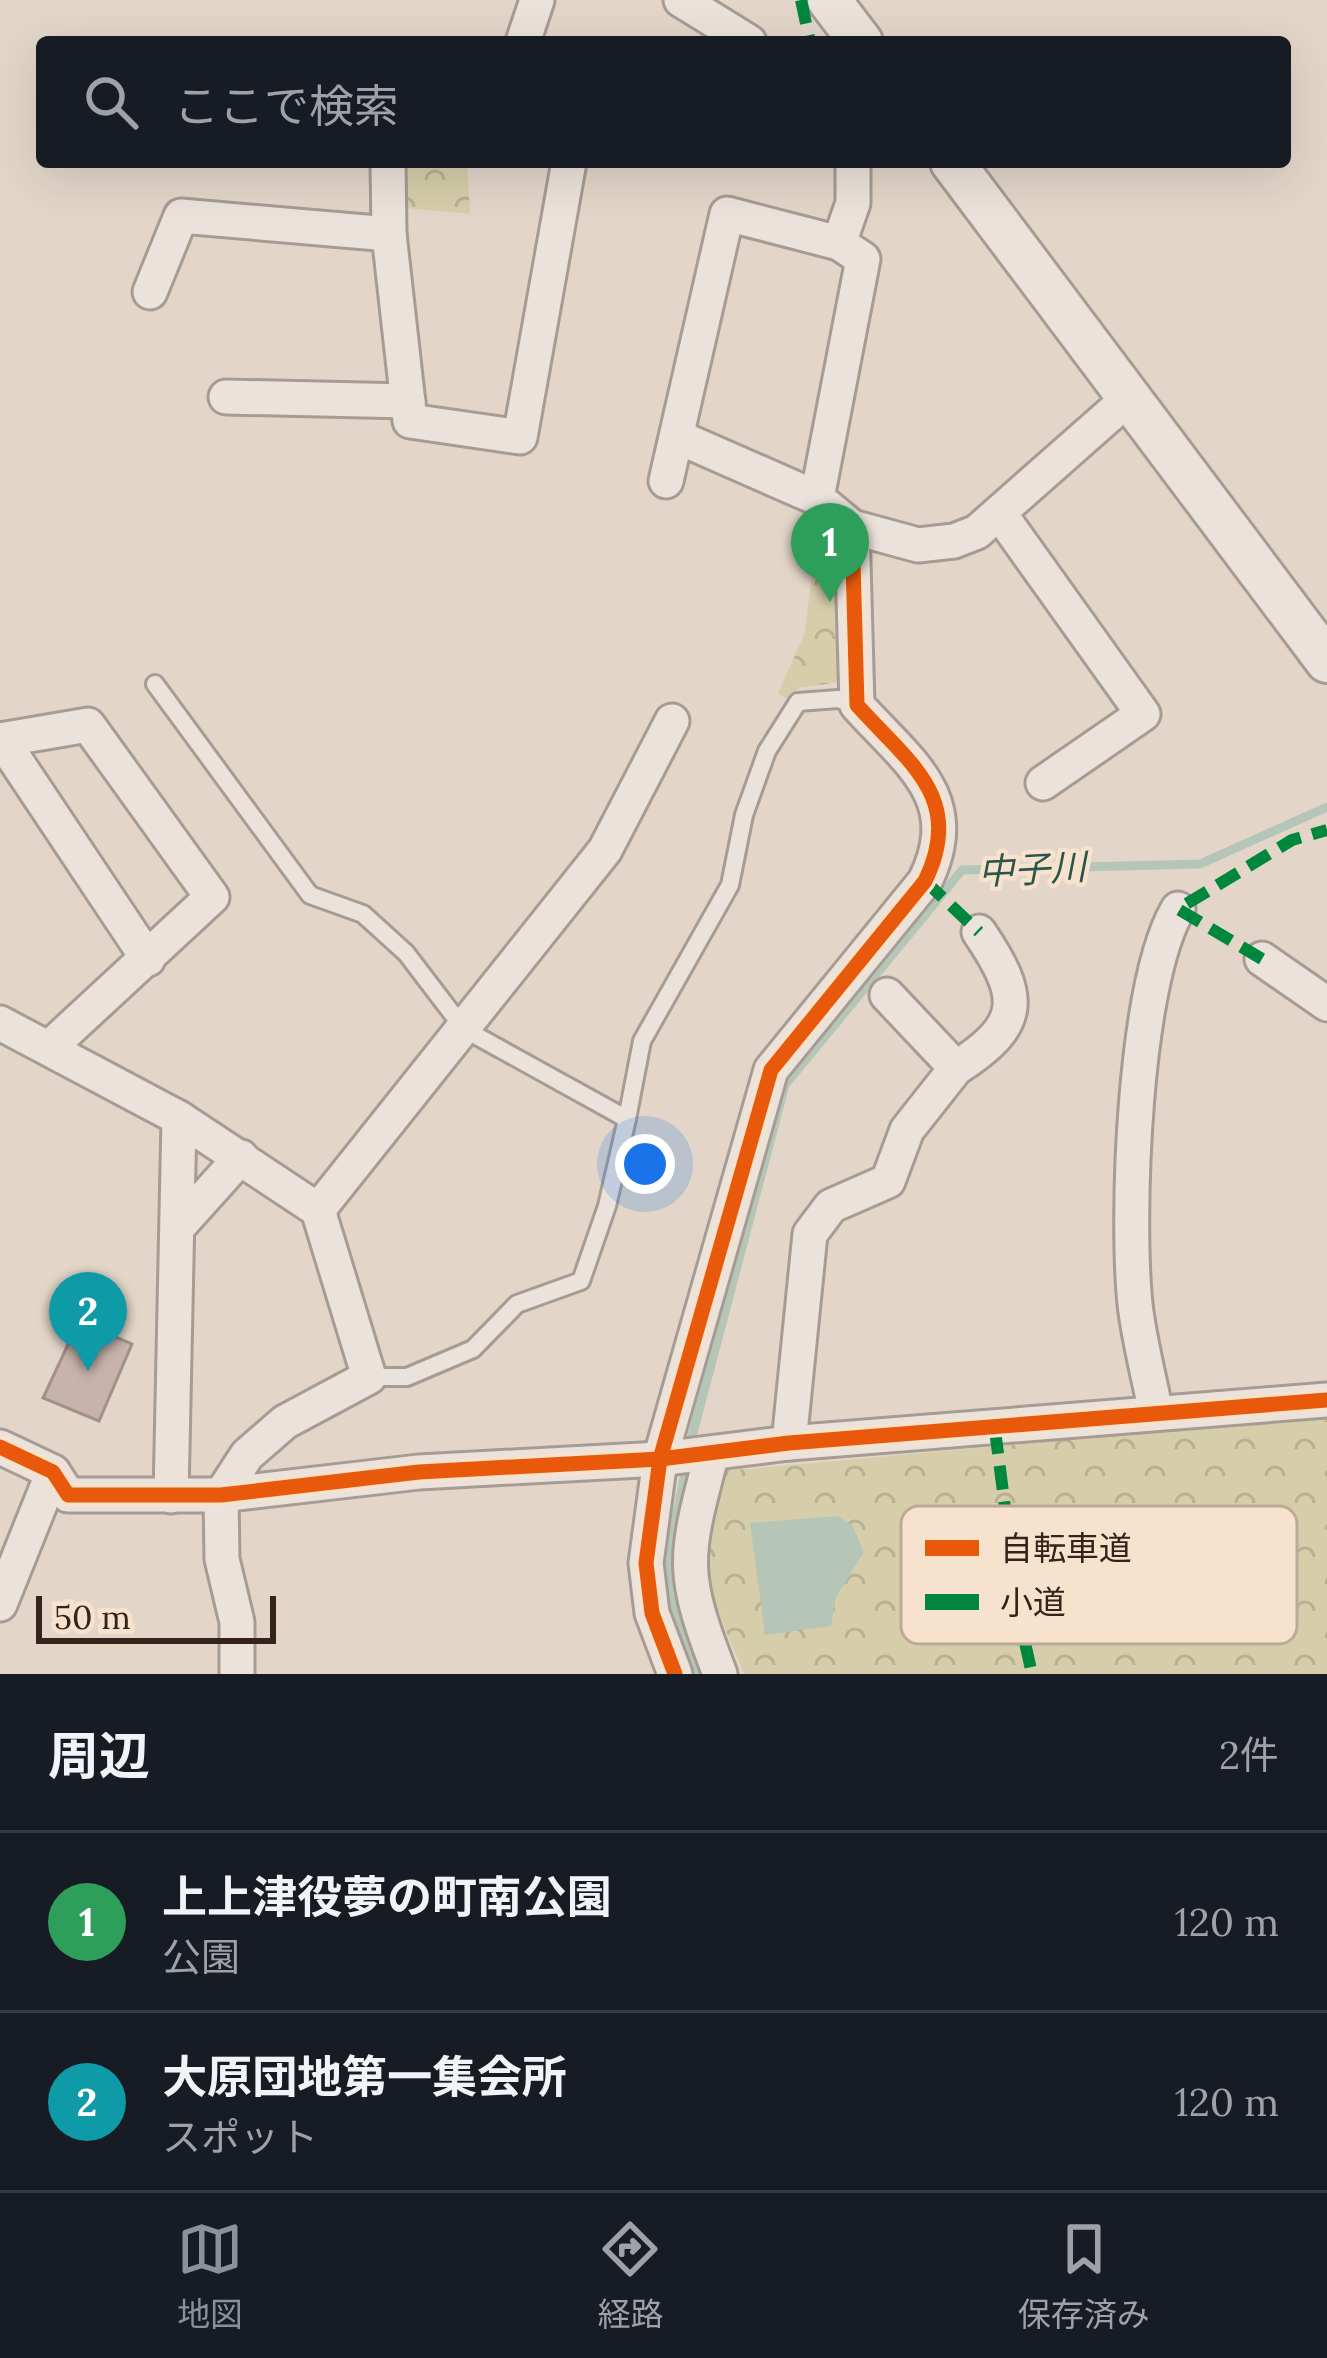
<!DOCTYPE html>
<html lang="ja">
<meta charset="utf-8">
<style>
body{margin:0;font-family:Lora,"Noto Sans JP",serif;background:#20242c;color:#f1f3f6}
.scale{position:absolute;left:36px;bottom:30px;width:240px;box-sizing:border-box;padding-left:12px;border:6px solid #35231b;border-top:0;font-size:33px;line-height:42px;white-space:nowrap;color:#35231b;-webkit-text-stroke:9px #f6e2cd;paint-order:stroke}
.you{position:absolute;left:645px;top:1164px;width:42px;height:42px;margin:-30px;border:9px solid #fff;border-radius:50%;background:#1a73e8;box-shadow:0 0 0 18px #1a73e833}
.badge{display:grid;place-items:center;width:78px;height:78px;border-radius:50%;background:#8c9099;color:#fff;font-size:39px;font-weight:700}
.pin{position:absolute;translate:-50% -99px;filter:drop-shadow(0 3px 6px #0008)}
.pin::after{content:'';position:absolute;top:63px;width:42px;height:36px;background:inherit;clip-path:polygon(0 0,100% 0,50% 100%)}
.list{margin:0;padding:0;list-style:none}
h2{display:flex;justify-content:space-between;align-items:center;height:156px;margin:0;padding:0 48px;font-size:51px}
h2 small{font-size:39px;font-weight:400;color:#9ea1a6}
.list li{display:grid;grid-template-columns:78px 1fr auto;gap:36px;align-items:center;box-sizing:border-box;height:180px;padding:0 48px;border-top:3px solid #363941}
.list b{display:block;font-size:45px;white-space:nowrap}
.list p{margin:0;font-size:39px;white-space:nowrap;color:#9ea1a6}
.list em{font-size:39px;font-style:normal;color:#9ea1a6}
.icon{flex:none;width:66px;height:66px;fill:none;stroke:currentColor;stroke-width:2;stroke-linecap:round;stroke-linejoin:round}
.map{position:relative;flex:none;width:1327px;height:1674px;overflow:hidden}
.search{position:absolute;background:#171b24;box-shadow:0 12px 48px #0002;left:36px;right:36px;top:36px;height:132px;display:flex;align-items:center;gap:30px;box-sizing:border-box;padding:0 42px;border-radius:12px;color:#9ea1a6;font-size:45px}
.sheet{height:516px;background:#171b24}
nav{display:flex;justify-content:space-around;align-items:center;box-sizing:border-box;height:168px;border-top:3px solid #363941;background:#171b24;font-size:33px;color:#9ea1a6}
nav a{display:grid;justify-items:center;gap:6px}
nav .on{color:#8c9099}
.map>svg:first-child{display:block}
</style>
<div class="map">
<svg width="1327" height="1674" viewBox="0 0 1327 1674">
<defs>
<pattern id="forest-crowns" width="20" height="18" patternUnits="userSpaceOnUse" patternTransform="scale(3)"><rect width="20" height="18" fill="#d6ceab"/><path d="M2 6a3 3 0 1 1 6 0M12 15a3 3 0 1 1 6 0" fill="none" stroke="#b8b193"/></pattern>
</defs>
<rect width="100%" height="100%" fill="#e3d6c9"/>
<g fill="url(#forest-crowns)">
<path d="M400,162h67l3,52 -64,-6z"/>
<path d="M849,566l-3,115 -47,7 -10,12 -11,-7 26,-58 9,-66z"/>
<path d="M1327,1416v258h-583c-33,-82 -57,-116 -19,-203z"/>
</g>
<path fill="#b5c6b8" d="M838,1516l14,9 12,27 -28,45 -5,29 -66,9 -15,-112z"/>
<g fill="none" stroke-linecap="round" stroke-linejoin="round">
<g stroke="#b5c6b8" stroke-width="9">
<path d="M689,1448l96,-363 177,-215 238,-6 127,-57"/>
<path d="M687,1464l-18,89v41l29,80"/>
</g>
</g>
<path fill="#c7b3aa" stroke="#a39189" stroke-width="3" d="M79,1321l53,23 -33,77 -56,-23z"/>
<g fill="none" stroke-linecap="round" stroke-linejoin="round">
<defs>
<g id="service">
<path d="M155,684l155,211 53,19 43,39 58,76 163,90 -20,87 -26,75 -64,23 -44,45 -66,28h-38"/>
<path d="M627,1119l15,-78 88,-156 14,-70 23,-64 31,-49 40,-3 19,6"/>
</g>
<g id="minor">
<path d="M681,0l68,42"/>
<path d="M523,42l14,-42"/>
<path d="M389,234l21,187 110,16 49,-275"/>
<path d="M839,243l14,-40v-41"/>
<path d="M150,292l31,-76 208,18 -1,-72"/>
<path d="M226,397l182,4"/>
<path d="M678,437l139,61 35,29 66,18 36,-4 23,-9 153,-135"/>
<path d="M666,481l61,-267 112,29 24,16 -46,239"/>
<path d="M1000,514l143,200 -100,69"/>
<path d="M0,740l88,-15 124,172 -163,151"/>
<path d="M2,740l146,219"/>
<path d="M1262,959l65,45"/>
<path d="M0,1023l179,95 -8,378"/>
<path d="M956,1068c69,-44 67,-71 23,-136"/>
<path d="M179,1118l139,92 51,167 -84,45 -38,33 -26,40 1,64 15,63v52"/>
<path d="M318,1210l287,-360 67,-129"/>
<path d="M179,1226l62,-69"/>
<path d="M1156,1413c-7,-36 -17,-73 -21,-109 -9,-89 -1,-321 43,-395"/>
<path d="M789,1443l21,-209 21,-28 57,-25 19,-51 49,-62 -69,-73"/>
<path d="M0,1447l53,25 15,23h153l198,-23 241,-13 129,-16 538,-43"/>
<path d="M712,1453c-28,106 -32,118 8,221"/>
<path d="M0,1604l53,-132"/>
<path d="M675,1674l-23,-61 -6,-50 14,-104 111,-389 154,-189c41,-83 -17,-119 -68,-176l-5,-178"/>
</g>
<g id="tertiary">
<path d="M829,0l32,42"/>
<path d="M952,162l375,499"/>
</g>
</defs>
<use href="#service" stroke="#a79c93" stroke-width="22"/>
<use href="#minor" stroke="#a79c93" stroke-width="39"/>
<use href="#tertiary" stroke="#a79c93" stroke-width="48"/>
<use href="#service" stroke="#ebe3db" stroke-width="16"/>
<use href="#minor" stroke="#ebe3db" stroke-width="33"/>
<use href="#tertiary" stroke="#ebe3db" stroke-width="42"/>
<g stroke="#00873e" stroke-width="12" stroke-dasharray="24 12" stroke-linecap="butt">
<path d="M801,0l9,42"/>
<path d="M925,881l54,51"/>
<path d="M1262,959l-84,-50 114,-69 35,-10"/>
<path d="M995,1430l24,186 13,58"/>
</g>
<defs>
<g id="cycleway">
<path d="M0,1447l53,25 15,23h153l198,-23 241,-13 129,-16 538,-43"/>
<path d="M675,1674l-23,-61 -6,-50 14,-104 111,-389 154,-189c41,-83 -17,-119 -68,-176l-5,-178"/>
</g>
</defs>
<use href="#cycleway" stroke="#f6e2cd" stroke-width="22"/>
<use href="#cycleway" stroke="#e8590c" stroke-width="15"/>
</g>
<g text-anchor="middle" dominant-baseline="central" stroke-width="9" stroke-linejoin="round" paint-order="stroke">
<g font-size="36" font-style="italic" fill="#2a554b" stroke="#f6e2cd">
<text transform="translate(1032 869) rotate(-3)">中子川</text>
</g>
</g>
<rect x="901" y="1506" width="396" height="138" rx="18" fill="#f6e2cd" stroke="#bca998" stroke-width="3"/>
<rect x="925" y="1540" width="54" height="16" fill="#e8590c"/>
<rect x="925" y="1594" width="54" height="16" fill="#00873e"/>
<g font-size="33" fill="#35231b">
<text x="1000" y="1560">自転車道</text>
<text x="1000" y="1614">小道</text>
</g>
</svg>
<div class="scale">50 m</div>
<div class="you"></div>
<div class="pin badge" style="left:830px;top:602px;background:#2e9e5b">1</div>
<div class="pin badge" style="left:88px;top:1371px;background:#0f9aa8">2</div>
<div class="search"><svg class="icon" aria-label="search" viewBox="0 0 24 24"><circle cx="10" cy="10" r="6"/><path d="M15 15l6 6"/></svg>ここで検索</div>
</div>
<section class="sheet">
<h2>周辺<small>2件</small></h2>
<ul class="list">
<li><span class="badge" style="background:#2e9e5b">1</span><div><b>上上津役夢の町南公園</b><p>公園</p></div><em>120 m</em></li>
<li><span class="badge" style="background:#0f9aa8">2</span><div><b>大原団地第一集会所</b><p>スポット</p></div><em>120 m</em></li>
</ul>
</section>
<nav>
<a class="on"><svg class="icon" aria-label="map" viewBox="0 0 24 24"><path d="M3 6l6-2 6 2 6-2v14l-6 2-6-2-6 2zM9 4v14M15 6v14"/></svg>地図</a>
<a><svg class="icon" aria-label="directions" viewBox="0 0 24 24"><path d="M12 3l9 9-9 9-9-9zM9 14v-3h6M13 9l2 2-2 2"/></svg>経路</a>
<a><svg class="icon" aria-label="saved" viewBox="0 0 24 24"><path d="M7 4h10v16l-5-4-5 4z"/></svg>保存済み</a>
</nav>
